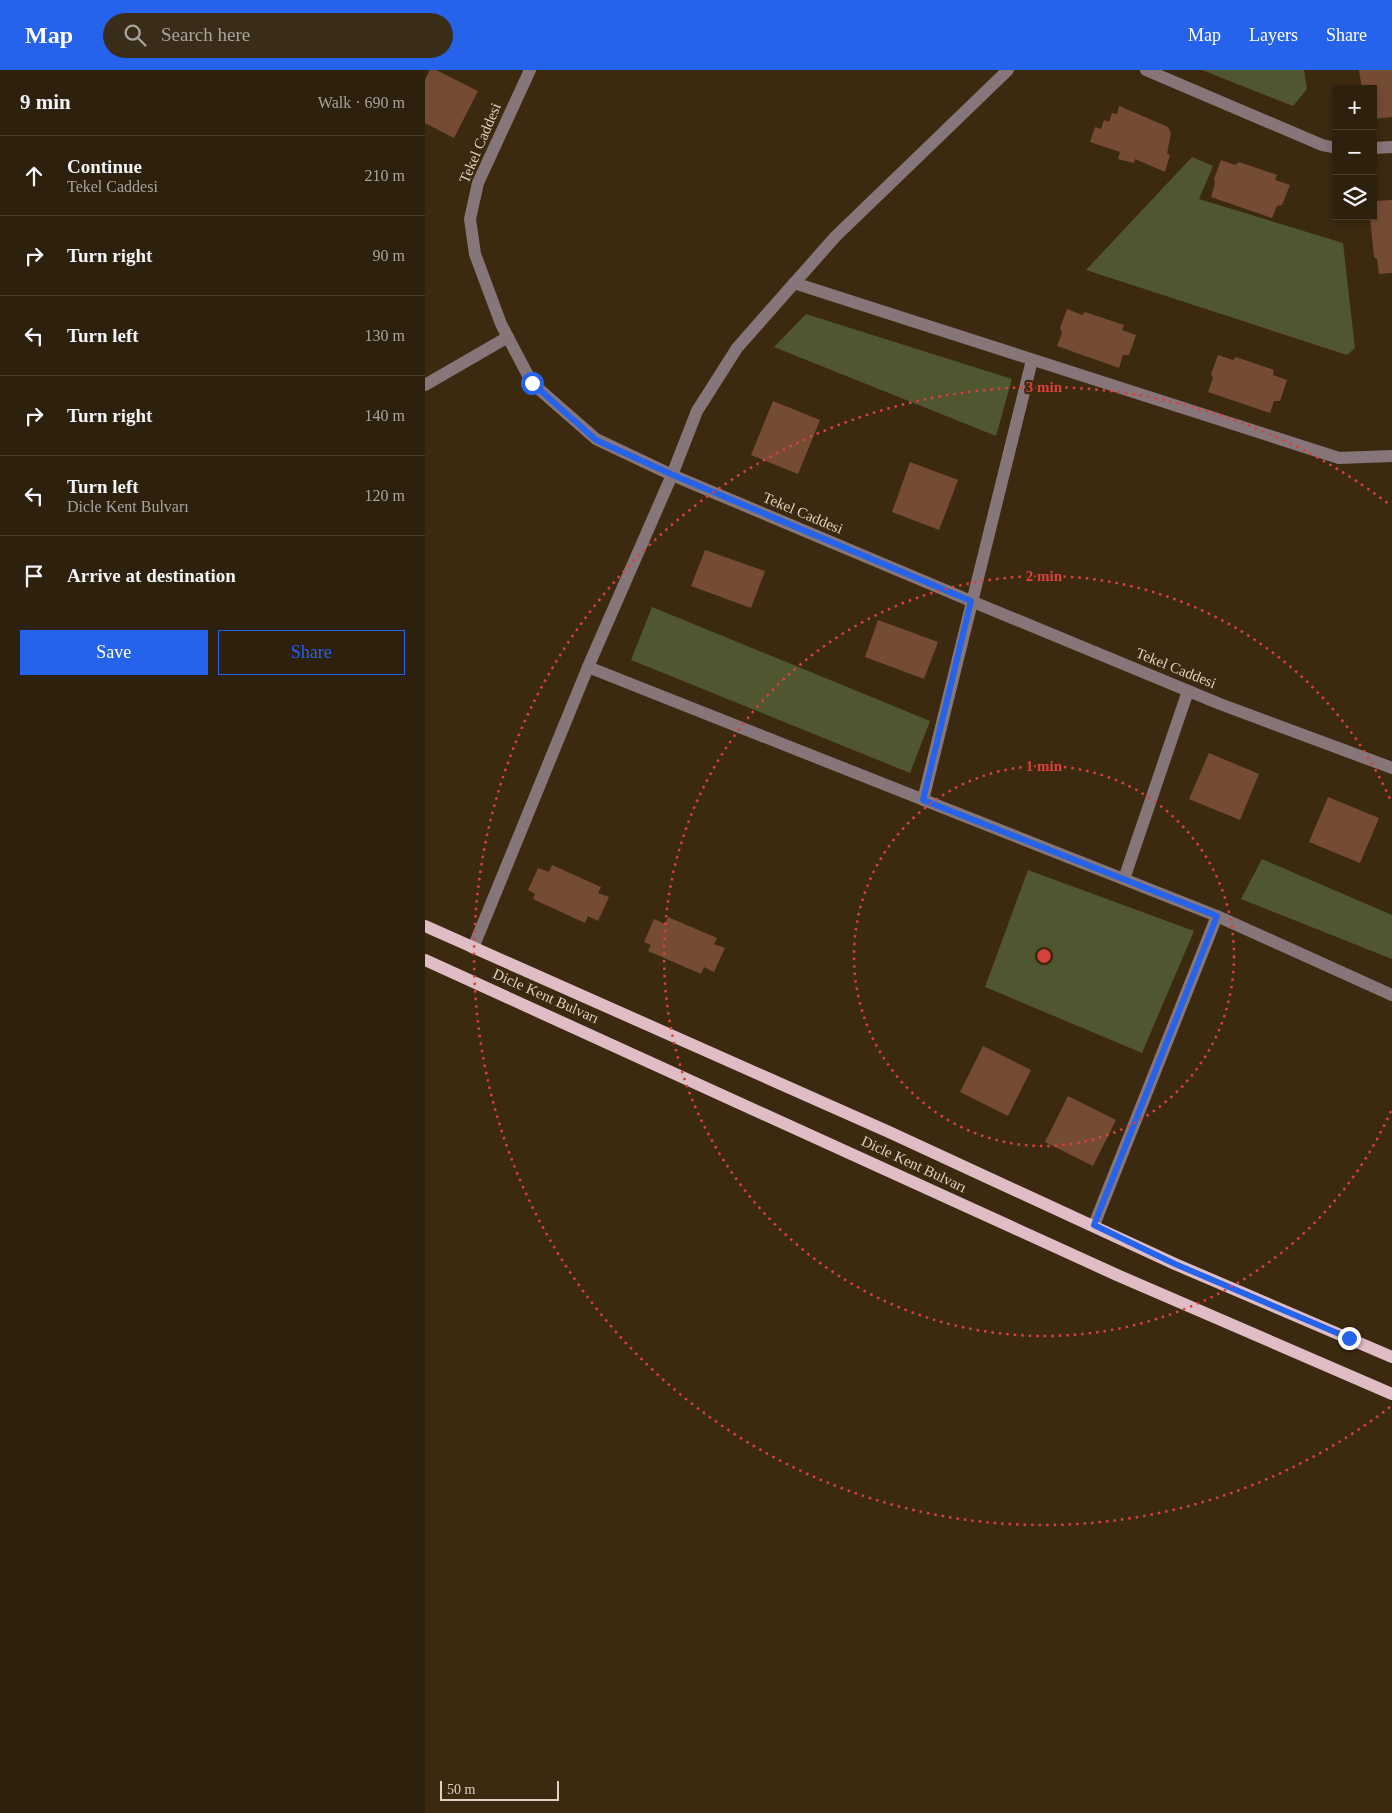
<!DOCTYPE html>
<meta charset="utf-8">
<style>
body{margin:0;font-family:Georgia,serif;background:#392d1a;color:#f1f3f6}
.controls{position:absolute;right:15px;top:15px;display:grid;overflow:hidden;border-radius:0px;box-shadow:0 2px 8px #0003}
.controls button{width:45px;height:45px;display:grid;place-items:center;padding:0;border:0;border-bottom:1px solid #483e2d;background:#2d200c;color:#f1f3f6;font:25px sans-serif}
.scale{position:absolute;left:15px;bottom:12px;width:119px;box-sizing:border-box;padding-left:5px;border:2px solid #ded2c4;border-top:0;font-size:14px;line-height:18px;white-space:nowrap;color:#ded2c4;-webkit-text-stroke:4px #3c2a10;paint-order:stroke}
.stop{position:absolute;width:15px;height:15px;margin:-11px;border:4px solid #2563eb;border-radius:50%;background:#fff}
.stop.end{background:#2563eb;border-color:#fff;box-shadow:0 1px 5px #0008}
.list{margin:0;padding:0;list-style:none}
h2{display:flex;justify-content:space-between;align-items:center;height:65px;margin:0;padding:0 20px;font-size:21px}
h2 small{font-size:16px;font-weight:400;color:#a7a39d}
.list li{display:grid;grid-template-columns:32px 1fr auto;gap:15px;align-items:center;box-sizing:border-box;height:80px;padding:0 20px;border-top:1px solid #483e2d}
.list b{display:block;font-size:19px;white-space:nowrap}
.list p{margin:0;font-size:16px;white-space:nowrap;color:#a7a39d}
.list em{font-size:16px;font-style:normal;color:#a7a39d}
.actions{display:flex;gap:10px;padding:15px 20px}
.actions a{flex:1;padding:11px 0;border:1px solid #2563eb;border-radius:0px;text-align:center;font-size:18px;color:#2563eb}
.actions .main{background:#2563eb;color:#fff}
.icon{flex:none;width:28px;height:28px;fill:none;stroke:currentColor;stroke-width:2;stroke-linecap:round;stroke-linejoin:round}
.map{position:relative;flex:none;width:967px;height:1743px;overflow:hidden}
header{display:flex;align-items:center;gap:30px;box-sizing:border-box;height:70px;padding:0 25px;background:#2563eb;color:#fff}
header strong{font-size:24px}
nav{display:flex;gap:28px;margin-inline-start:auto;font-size:18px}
.search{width:350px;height:45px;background:#392d1a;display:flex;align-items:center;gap:12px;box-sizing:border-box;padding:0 18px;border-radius:28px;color:#a7a39d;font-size:19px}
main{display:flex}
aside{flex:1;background:#2d200c}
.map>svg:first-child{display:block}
</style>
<header>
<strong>Map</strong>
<div class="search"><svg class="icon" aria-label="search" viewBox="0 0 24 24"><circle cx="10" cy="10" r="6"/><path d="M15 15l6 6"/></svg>Search here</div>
<nav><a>Map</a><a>Layers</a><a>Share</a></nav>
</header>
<main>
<aside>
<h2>9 min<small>Walk · 690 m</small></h2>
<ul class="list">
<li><svg class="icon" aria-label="ahead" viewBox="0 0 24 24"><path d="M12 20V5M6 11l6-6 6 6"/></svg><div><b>Continue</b><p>Tekel Caddesi</p></div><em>210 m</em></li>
<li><svg class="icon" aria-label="right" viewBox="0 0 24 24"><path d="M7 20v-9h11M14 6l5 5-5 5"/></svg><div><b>Turn right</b></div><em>90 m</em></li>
<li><svg class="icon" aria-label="left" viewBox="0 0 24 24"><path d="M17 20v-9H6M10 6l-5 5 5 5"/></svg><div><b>Turn left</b></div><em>130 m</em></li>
<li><svg class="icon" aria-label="right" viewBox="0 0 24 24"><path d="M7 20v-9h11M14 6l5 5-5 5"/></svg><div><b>Turn right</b></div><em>140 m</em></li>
<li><svg class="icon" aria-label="left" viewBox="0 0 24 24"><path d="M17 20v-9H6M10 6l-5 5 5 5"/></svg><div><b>Turn left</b><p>Dicle Kent Bulvarı</p></div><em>120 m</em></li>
<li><svg class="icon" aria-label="arrive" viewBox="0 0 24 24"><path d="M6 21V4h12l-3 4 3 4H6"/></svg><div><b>Arrive at destination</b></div></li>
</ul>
<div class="actions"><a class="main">Save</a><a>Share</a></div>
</aside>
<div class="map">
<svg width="967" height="1743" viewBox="0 0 967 1743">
<rect width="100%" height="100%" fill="#3c2a10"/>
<g fill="#505630">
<path d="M777,0h102l3,19 -14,17z"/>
<path d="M767,87l21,9 -14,33 144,44 12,105 -8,7 -261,-85z"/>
<path d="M381,244l206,65 -16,57 -222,-89z"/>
<path d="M227,537l278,114 -20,52 -279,-113z"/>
<path d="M837,789l130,56v44l-151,-60z"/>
<path d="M603,800l166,61 -52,122 -157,-66z"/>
</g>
<g fill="#764b33">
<path d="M5,0h6l42,21 -24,47 -29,-15v-43z"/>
<path d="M934,0h33v47l-19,2v-30h-11z"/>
<path d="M694,36l49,21 3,6 -4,21 3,1 -5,17 -30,-13 -1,4 -16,-4 2,-7 -30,-10 5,-15 6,2 3,-9 5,2 3,-9 5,1z"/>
<path d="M796,90l14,5 4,-3 38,13 -2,5 15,5 -8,20 -5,1 -5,12 -61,-21 4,-14 -1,-4z"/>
<path d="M967,130v73l-13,1 -2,-15 -3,-2 -4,-40 5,-1 -1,-15z"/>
<path d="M642,239l15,6 3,-3 39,13 -2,5 14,5 -7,20h-6l-4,13 -62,-22 5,-13 -2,-5z"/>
<path d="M793,285l15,5 3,-3 38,13 -1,5 14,5 -7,21h-6l-4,12 -62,-21 5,-14 -2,-4z"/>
<path d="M348,331l47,19 -22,54 -47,-19z"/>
<path d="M485,392l48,18 -19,50 -47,-18z"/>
<path d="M280,480l60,21 -14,37 -60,-22z"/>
<path d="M453,550l60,22 -14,37 -59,-22z"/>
<path d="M784,683l50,21 -19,46 -51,-21z"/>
<path d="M903,727l51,21 -19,45 -51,-21z"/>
<path d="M127,795l49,22 -3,6 11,4 -11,24 -10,-5 -3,7 -52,-24 2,-5 -7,-4 10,-22 11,4z"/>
<path d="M243,847l49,21 -3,6 11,4 -11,24 -10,-5 -3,7 -53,-23 3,-6 -7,-3 10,-23 11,5z"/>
<path d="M558,976l48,24 -23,46 -48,-24z"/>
<path d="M643,1026l48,24 -23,46 -48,-24z"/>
</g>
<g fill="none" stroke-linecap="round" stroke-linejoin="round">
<g stroke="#86767a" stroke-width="12">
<path d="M105,0l-52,113 -8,36 5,35 26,70 31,59 64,56 76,36 299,126 249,103 172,64"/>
<path d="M721,0l176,75 14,3"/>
<path d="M948,78l19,-1"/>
<path d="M369,213l545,175 53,-2"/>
<path d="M0,315l83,-48"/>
<path d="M163,597l629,249 175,79"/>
<path d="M498,730l109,-440"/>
<path d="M699,809l64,-188"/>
<path d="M48,878l115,-281 84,-192 25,-64 40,-63 98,-111 173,-167"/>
<path d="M669,1155l123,-309"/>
</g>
<g stroke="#e0bdc5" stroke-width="12">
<path d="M0,856l464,206 286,132 217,93"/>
<path d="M0,890l692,315 275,119"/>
</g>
</g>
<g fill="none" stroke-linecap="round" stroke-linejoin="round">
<path stroke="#2563eb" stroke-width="6" d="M107,313l64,57 77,35 298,126 -48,199 294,116 -123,309 81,39 174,74"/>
</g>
<g fill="none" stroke="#d7423f" stroke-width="2.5" stroke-dasharray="2.5 5">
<circle cx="619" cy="886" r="190"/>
<path d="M966 1041A380 380 0 1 1 966 731"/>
<path d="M965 1337A569 569 0 1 1 965 435"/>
</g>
<g text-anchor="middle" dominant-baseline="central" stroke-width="4.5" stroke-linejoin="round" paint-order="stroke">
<g font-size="15" fill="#ded2c4" stroke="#3c2a10">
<text transform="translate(55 73) rotate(-67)">Tekel Caddesi</text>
<text transform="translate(378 443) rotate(23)">Tekel Caddesi</text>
<text transform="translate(751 598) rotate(22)">Tekel Caddesi</text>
<text transform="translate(121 926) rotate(24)">Dicle Kent Bulvarı</text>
<text transform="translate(489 1094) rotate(25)">Dicle Kent Bulvarı</text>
</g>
</g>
<circle cx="619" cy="886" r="8" fill="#d7423f" stroke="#3c2a10" stroke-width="2.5"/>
<g font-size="15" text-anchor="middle" font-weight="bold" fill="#d7423f" stroke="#3c2a10" stroke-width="4.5" stroke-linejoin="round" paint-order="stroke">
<text x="619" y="322">3 min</text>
<text x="619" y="511">2 min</text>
<text x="619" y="701">1 min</text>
</g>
</svg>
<div class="controls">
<button>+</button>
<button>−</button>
<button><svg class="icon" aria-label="layers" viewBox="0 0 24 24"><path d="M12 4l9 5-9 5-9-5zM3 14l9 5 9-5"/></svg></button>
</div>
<div class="scale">50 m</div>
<div class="stop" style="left:107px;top:313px"></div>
<div class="stop end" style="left:924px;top:1268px"></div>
</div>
</main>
